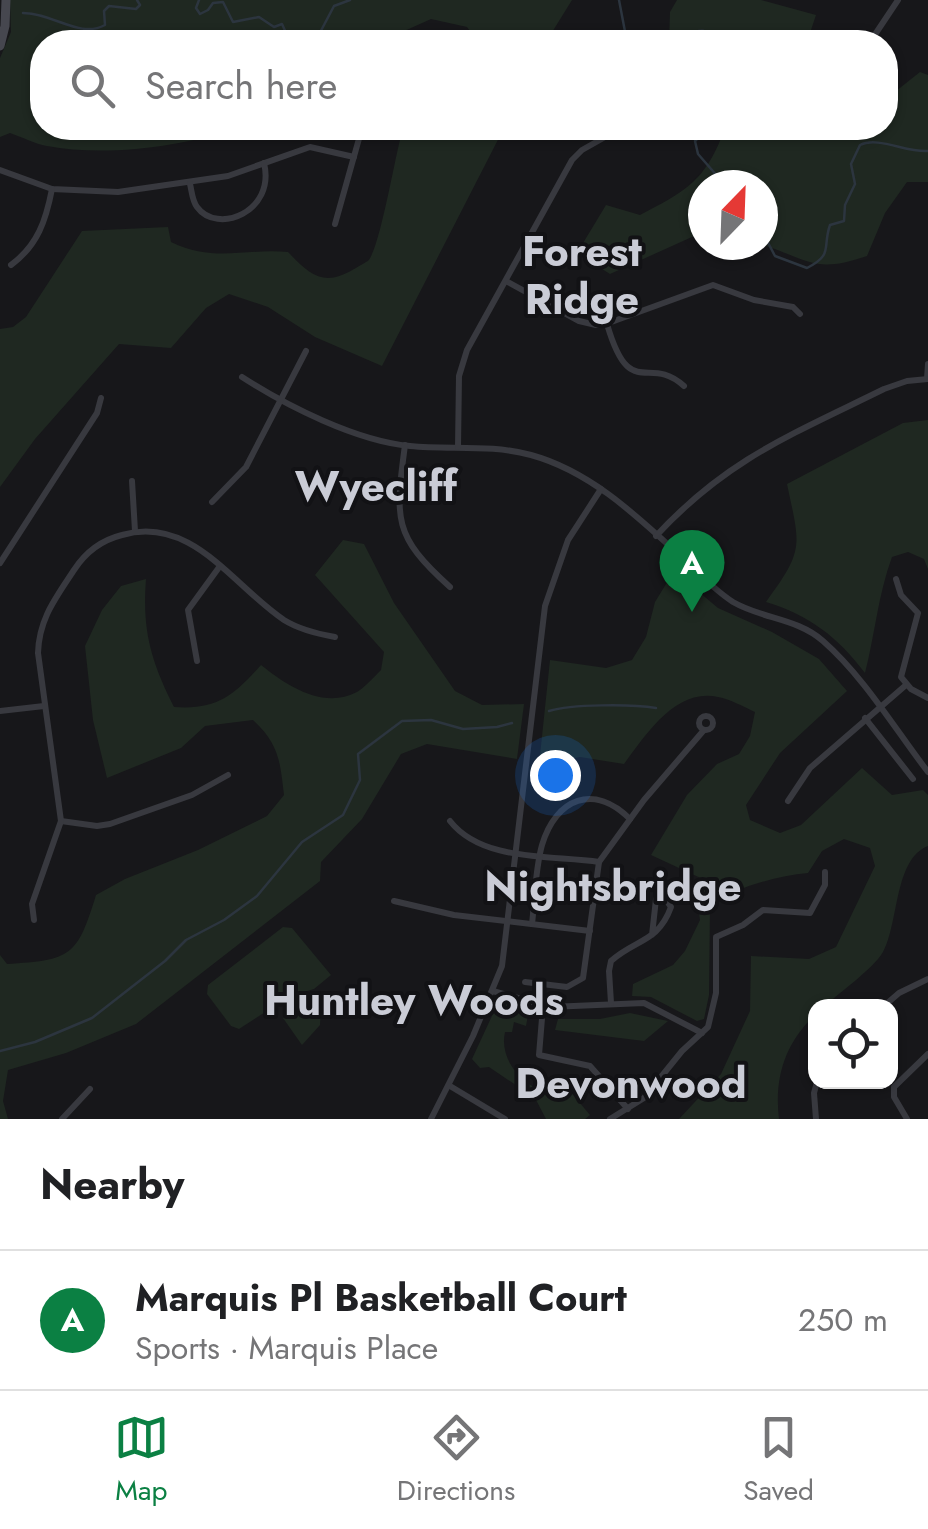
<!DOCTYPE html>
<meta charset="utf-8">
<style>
body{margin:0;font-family:Jost,sans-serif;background:#f6f6f6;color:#202124}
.controls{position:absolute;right:30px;bottom:30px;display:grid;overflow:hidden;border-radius:20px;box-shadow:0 2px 8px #0004}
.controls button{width:90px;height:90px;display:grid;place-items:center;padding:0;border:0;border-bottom:2px solid #e0e0e0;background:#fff;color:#202124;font:50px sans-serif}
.compass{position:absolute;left:688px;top:170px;width:90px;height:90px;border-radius:50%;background:#fff;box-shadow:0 2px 8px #0004;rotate:23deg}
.you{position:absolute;left:555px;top:775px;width:35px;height:35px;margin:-25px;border:8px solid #fff;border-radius:50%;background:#1a73e8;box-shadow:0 0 0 15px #1a73e833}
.badge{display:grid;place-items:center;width:65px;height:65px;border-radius:50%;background:#0b8043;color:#fff;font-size:32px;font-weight:700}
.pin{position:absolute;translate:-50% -82px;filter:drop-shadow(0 2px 5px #0008)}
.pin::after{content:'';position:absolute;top:52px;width:35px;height:30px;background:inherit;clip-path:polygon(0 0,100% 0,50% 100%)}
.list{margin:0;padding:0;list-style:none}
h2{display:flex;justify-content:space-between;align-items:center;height:130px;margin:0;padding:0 40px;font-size:42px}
h2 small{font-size:32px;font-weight:400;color:#757577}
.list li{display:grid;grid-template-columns:65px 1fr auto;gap:30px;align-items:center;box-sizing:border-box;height:140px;padding:0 40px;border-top:2px solid #e0e0e0}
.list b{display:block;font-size:38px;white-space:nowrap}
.list p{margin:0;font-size:32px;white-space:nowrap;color:#757577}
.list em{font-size:32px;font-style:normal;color:#757577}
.icon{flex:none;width:55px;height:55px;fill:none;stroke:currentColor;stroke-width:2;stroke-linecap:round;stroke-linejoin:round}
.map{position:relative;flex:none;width:928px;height:1119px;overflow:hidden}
.search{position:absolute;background:#fff;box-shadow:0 2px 8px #0004;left:30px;right:30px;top:30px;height:110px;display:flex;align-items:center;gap:25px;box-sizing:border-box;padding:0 35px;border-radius:40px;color:#757577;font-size:38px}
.sheet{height:270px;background:#fff}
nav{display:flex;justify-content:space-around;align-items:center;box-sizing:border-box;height:140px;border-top:2px solid #e0e0e0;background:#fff;font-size:28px;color:#757577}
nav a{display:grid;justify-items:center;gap:5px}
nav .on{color:#0b8043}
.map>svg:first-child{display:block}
</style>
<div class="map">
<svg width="928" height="1119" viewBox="0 0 928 1119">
<rect width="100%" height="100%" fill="#17171a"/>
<g fill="#1f2821">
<path d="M10,0h562l-26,42h-68l-11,-15 -36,-8 -51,23h-338v86h195c-54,19 -133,29 -190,18 -12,-2 -25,-9 -37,-13l-10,4v-79l11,-26z"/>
<path d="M677,0h84l55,15 -9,27h-138l1,-30z"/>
<path d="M920,72l8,3v107h-21l-22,31 -18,43c-52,18 -57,4 -104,-11v-60h-60v47l-93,42 -33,-21 29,-48 34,10c48,-25 66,-35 85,-87h161v-29z"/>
<path d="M407,128h97l-122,238 -67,-29 -47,-30 -39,-13 -23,14 -35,40 -52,-4 -84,95 -35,48v-158l13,-2 13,-10 56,-86 86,-4 3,15c44,21 73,6 117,10 23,24 36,35 66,17 2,-1 12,-7 14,-8 12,-13 27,-105 34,-129z"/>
<path d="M928,420v149l-4,-10 -16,-7 -16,5c-14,38 -17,77 -27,116 -27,-36 -56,-58 -99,-71 39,-53 34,-56 21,-118l116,-61z"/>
<path d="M343,540l21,4 30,59 61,88 27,14 42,-1 -7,55 -90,-15 -26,10 -39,65 -41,43 -1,19 -184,143 -70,29 -58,17 -5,31 5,18h-8v-164l7,9c64,-4 70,-7 89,-69l29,-16 73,-29 69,-34 17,-21c-4,-34 -5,-51 -31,-75l-48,6 -24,22 -74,30 -14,-58 -8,-74 17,-36 19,-24 25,-7c-4,52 5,82 28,128 43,3 59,-11 87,-42 25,20 62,45 96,27 8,-5 17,-15 24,-22l3,-18 -69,-77z"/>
<path d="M674,571l44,37 54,24 47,27 28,32 -67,62 -34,52 4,15 30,13 21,-8 61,-57 30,27 31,-5 5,5v51c-34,13 -29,77 -45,106 -10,17 -43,40 -58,54h-9l-1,9c-30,28 -41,63 -36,104h-100l42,-45 29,-63 1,-55 58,3 27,-12 39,-81 -5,-18 -26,-9 -22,12 -14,22c-32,3 -71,14 -98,32l-1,90 -5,24 -7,2 -46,-24 -19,-1 1,-12 40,-19 12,-14 15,-31 -2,-14 9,-25 -56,-26 36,-60 30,-31 22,-10 11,-18 5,-24c-11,-5 -25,-13 -37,-15 -43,-9 -72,38 -94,67l-44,-7 -41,8 11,-105 56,8 26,-8 14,-23 9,-35z"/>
<path d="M283,927l9,1 39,47 -17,14 -24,7 -51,33 -8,-3 -24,-32 1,-9z"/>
<path d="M504,1003l25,7 -3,16 -12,-4 -2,10h-7c-8,34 32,71 64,58l21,25 -5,4h-39l-11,-21 -46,-31 -9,1 -8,-9 25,-54z"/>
<path d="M313,1004l8,3 -1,18 -18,20 -19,-27 18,-12z"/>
<path d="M630,1013l38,8 -24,20 -89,-11 3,-11h42z"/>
</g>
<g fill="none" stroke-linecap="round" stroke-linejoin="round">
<g stroke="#2c353f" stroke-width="2.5">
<path d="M199,0l-3,8 4,6 8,-4 5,-7 10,-1 10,20 26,-5 15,10 8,-3 5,11 9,7"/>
<path d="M619,0l8,42"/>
<path d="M23,13c30,0 57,26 82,12l-1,-14 5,-5 27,3 4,-4 -3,-5"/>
<path d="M315,42l19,-36 16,-6"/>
<path d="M676,42c25,-12 22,-18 48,0"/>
<path d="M752,42l19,-7 7,7"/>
<path d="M708,128l-13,13 3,13 27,31"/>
<path d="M726,128h8"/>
<path d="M763,233l12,23 32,12c27,-14 15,-20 23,-43l14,-4 1,-16 10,-21 -4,-20 9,-19c18,-9 47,8 68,6"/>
<path d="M549,711c22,-7 83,-7 107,-3"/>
<path d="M0,1051l35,-9 57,-24 73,-57 21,-21 38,-20 33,-24 45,-54 41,-27 17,-35 -2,-26 44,-33 29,-1 32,9 34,-2 15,-4"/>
</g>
<g stroke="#38393f" stroke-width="6">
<path d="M870,42l28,-42"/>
<path d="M0,170l52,19 66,3 110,-16 82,-29 44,10"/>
<path d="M190,184c2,8 2,16 7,23 20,28 79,5 67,-44"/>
<path d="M335,224l27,-96"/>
<path d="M11,265c27,-20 35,-45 41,-76"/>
<path d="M506,281l73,40 17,4 18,-4 99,-36 41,15 39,7 7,7"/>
<path d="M607,324c23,79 41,29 77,62"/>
<path d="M242,377c45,29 114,64 168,69 40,4 81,-2 121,9 62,17 110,65 156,107 14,14 29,29 46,40 29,17 64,16 90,39 41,36 72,88 105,131"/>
<path d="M927,379l1,-15"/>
<path d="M405,445c-10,74 -12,91 45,142"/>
<path d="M458,447l1,-71 8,-26 105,-190 10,-10 39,-22"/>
<path d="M132,481l3,50"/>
<path d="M212,502l34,-35 60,-116"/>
<path d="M656,536c71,-77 137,-102 228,-147l23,-8 21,-2"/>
<path d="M0,563l97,-150 4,-15"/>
<path d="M896,579l5,16 17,18 -17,64 10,12 17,9"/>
<path d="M197,661l-9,-51 32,-44"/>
<path d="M0,711l44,-5"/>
<circle cx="706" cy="723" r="7"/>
<path d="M865,718l48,61"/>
<path d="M788,801l22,-33 96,-83"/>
<path d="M61,821l36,5 13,-2 82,-29 36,-20"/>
<path d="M450,821c32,41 101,34 149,41"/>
<path d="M394,901l60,14 136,16"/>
<path d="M34,920l-2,-16 29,-83 -23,-168c1,-34 17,-54 36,-83 11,-17 28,-30 48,-35 70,-20 111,51 162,85 16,10 34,14 51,17"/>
<path d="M532,924c3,-26 3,-54 10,-79 14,-47 52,-62 88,-26"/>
<path d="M525,982l42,5 16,-9 16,-116 45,-62 60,-70"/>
<path d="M493,991l57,16 94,-4 58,30"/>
<path d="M611,1003l-2,-32 2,-10c24,-22 47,-18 60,-54l-8,-12 -7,4 -4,36"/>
<path d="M543,1006l-4,49 51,11 38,43"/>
<path d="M884,1006l15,-13 29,-14"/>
<path d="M450,1086l55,33"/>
<path d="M62,1119l28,-30"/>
<path d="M431,1119l42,-83 29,-70 43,-360 23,-66 33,-51"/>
<path d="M610,1119l34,-21 38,-47 26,-24 8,-34v-56l27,-12 20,-15 47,3 15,-28v-13"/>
<path d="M816,1119l-2,-26 3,-11"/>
<path d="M907,1119l-13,-22v-10l34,-33"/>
</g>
<path stroke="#46474f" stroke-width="9" d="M0,46l5,-20 1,-26"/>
</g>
<g text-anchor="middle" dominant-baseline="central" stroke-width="8" stroke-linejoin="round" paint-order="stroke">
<g font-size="42" font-weight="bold" fill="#caccd6" stroke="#121215">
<text x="582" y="251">Forest<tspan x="582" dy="48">Ridge</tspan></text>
<text x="376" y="486">Wyecliff</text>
<text x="613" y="886">Nightsbridge</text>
<text x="414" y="1000">Huntley Woods</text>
<text x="631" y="1083">Devonwood</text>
</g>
</g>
</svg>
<div class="controls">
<button><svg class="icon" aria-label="locate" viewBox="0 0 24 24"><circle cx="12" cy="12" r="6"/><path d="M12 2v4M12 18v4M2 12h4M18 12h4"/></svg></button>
</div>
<svg class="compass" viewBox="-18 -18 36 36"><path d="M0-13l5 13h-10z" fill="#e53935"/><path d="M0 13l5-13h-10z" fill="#757577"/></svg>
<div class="you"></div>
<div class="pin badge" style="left:692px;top:612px">A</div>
<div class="search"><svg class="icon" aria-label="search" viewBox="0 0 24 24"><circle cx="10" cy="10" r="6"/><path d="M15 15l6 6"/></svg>Search here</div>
</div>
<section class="sheet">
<h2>Nearby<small></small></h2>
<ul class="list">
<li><span class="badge">A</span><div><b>Marquis Pl Basketball Court</b><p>Sports · Marquis Place</p></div><em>250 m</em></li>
</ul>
</section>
<nav>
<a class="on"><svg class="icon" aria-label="map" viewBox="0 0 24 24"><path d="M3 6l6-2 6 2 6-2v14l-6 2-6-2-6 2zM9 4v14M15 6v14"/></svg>Map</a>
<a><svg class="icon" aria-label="directions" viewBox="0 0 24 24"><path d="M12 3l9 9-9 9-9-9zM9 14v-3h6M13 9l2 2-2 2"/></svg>Directions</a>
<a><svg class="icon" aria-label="saved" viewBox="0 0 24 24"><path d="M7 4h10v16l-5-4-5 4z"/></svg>Saved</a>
</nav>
